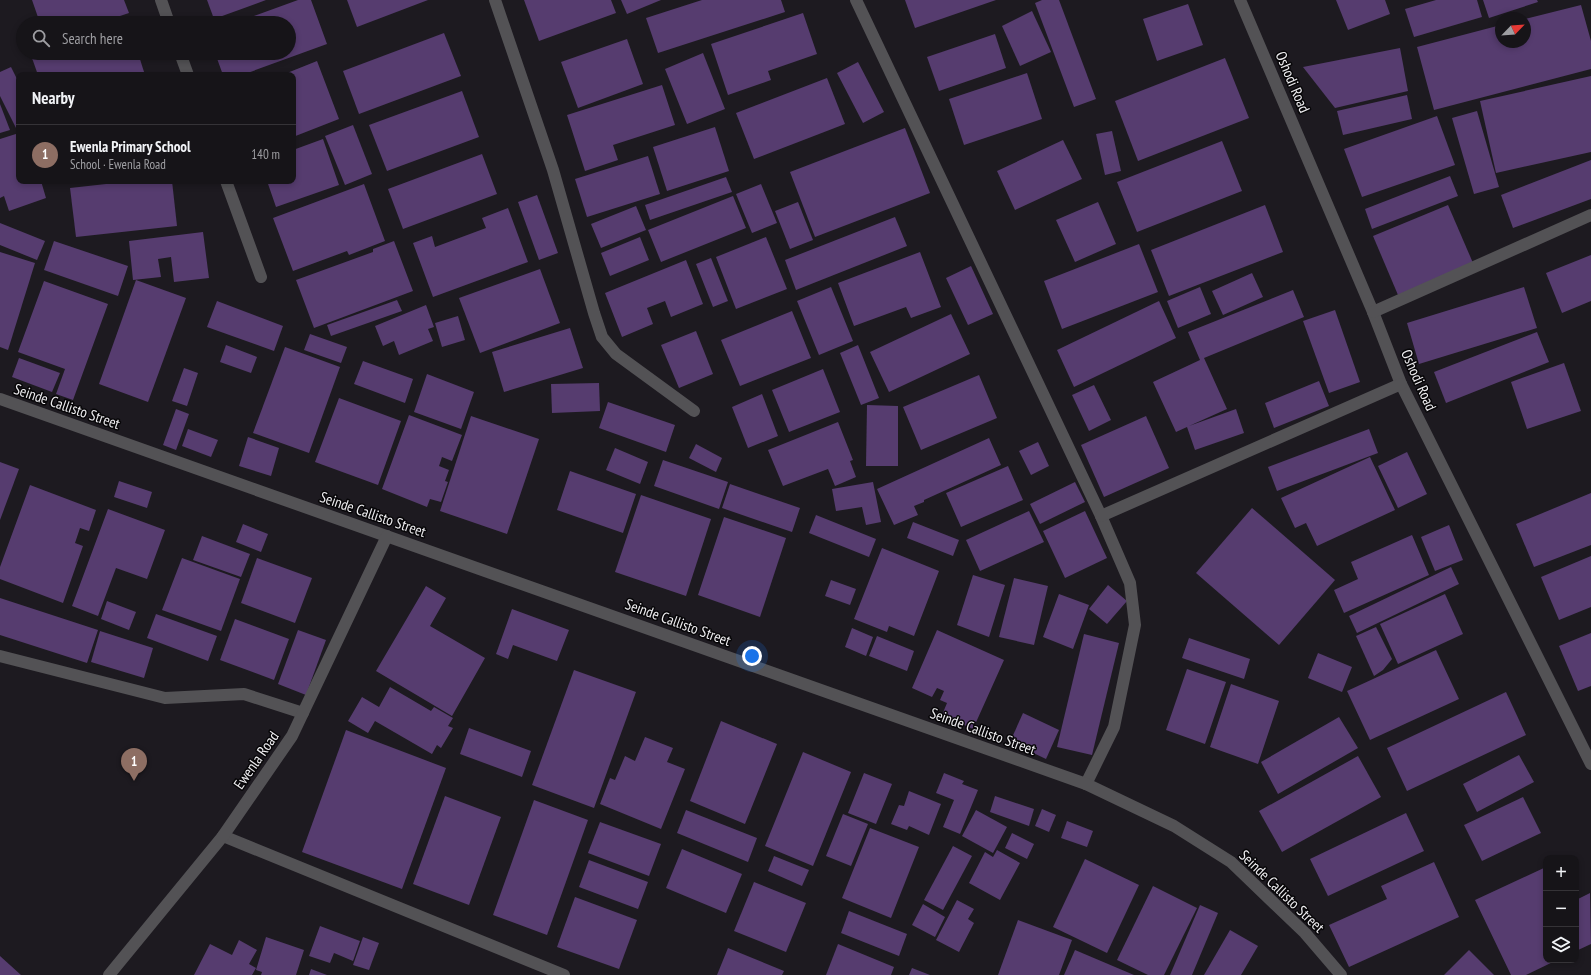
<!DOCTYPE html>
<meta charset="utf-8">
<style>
body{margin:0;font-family:"PT Sans Narrow",sans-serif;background:#232125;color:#f1f3f6}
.controls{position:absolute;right:12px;bottom:12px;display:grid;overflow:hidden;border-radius:8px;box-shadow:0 2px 6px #0003}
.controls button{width:36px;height:36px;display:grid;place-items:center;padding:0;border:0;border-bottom:1px solid #353337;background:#161418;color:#f1f3f6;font:20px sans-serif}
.compass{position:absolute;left:1495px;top:12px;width:36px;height:36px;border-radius:50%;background:#161418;box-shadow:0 2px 6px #0003;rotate:65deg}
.you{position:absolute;left:752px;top:656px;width:14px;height:14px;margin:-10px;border:3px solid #fff;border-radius:50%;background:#1a73e8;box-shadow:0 0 0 6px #1a73e833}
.badge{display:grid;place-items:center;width:26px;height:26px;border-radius:50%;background:#0f766e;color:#fff;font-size:13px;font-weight:700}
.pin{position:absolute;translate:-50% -33px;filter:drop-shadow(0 1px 2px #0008)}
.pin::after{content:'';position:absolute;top:21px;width:14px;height:12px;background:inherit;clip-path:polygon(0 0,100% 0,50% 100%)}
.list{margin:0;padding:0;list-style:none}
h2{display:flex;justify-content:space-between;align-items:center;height:52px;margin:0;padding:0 16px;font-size:17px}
h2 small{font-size:13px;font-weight:400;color:#9e9ea2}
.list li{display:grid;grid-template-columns:26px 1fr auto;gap:12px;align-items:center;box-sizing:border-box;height:60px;padding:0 16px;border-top:1px solid #353337}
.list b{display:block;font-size:15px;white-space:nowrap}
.list p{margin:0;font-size:13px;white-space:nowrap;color:#9e9ea2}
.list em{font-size:13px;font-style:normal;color:#9e9ea2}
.icon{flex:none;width:22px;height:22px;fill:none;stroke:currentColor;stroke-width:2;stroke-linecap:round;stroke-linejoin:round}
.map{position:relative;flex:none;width:1591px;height:975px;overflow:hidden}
.search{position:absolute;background:#161418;box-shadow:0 2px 6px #0003;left:16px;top:16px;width:280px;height:44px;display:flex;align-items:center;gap:10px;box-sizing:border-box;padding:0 14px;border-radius:22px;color:#9e9ea2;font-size:15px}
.panel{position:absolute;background:#161418;box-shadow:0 2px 6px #0003;left:16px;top:72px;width:280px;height:112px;border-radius:8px}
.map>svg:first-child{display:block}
</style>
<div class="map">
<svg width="1591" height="975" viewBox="0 0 1591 975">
<rect width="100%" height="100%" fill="#1d1a20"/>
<g fill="#563c6f">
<path d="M32,0h92l5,13 -30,10h-59z"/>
<path d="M207,0h59l-52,19z"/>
<path d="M298,0h13l16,44 -85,31h-19l-8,-22h74v-30h-54z"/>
<path d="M347,0h81l-71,27z"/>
<path d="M524,0h87l5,13 -77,28z"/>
<path d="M621,0h40l-34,14z"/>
<path d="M702,0h79l4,12 -127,41 -12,-35z"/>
<path d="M905,0h91l-81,28z"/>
<path d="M1042,0h17l37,99 -22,8 -39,-104z"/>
<path d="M1336,0h49l5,14 -42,16z"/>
<path d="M1436,0h41l5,17 -68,20 -9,-28z"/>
<path d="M1483,0h54l1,2 -49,16z"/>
<path d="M1188,4l15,41 -46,16 -14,-42z"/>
<path d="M1581,5l10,36v28l-157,41 -17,-63 84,-22v17h24v-23z"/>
<path d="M1032,11l19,41 -31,14 -18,-40z"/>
<path d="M803,13l14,41 -49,17 3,9 -43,15 -17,-51z"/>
<path d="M444,33l17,43 -102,38 -16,-43z"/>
<path d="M995,34l11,34 -67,23 -12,-34z"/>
<path d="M627,39l16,45 -65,24 -17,-46z"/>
<path d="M1400,48l8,43 -73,17 -32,-41z"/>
<path d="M46,53h92l7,22h-107l-6,-17z"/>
<path d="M703,53l22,56 -38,15 -22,-55z"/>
<path d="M1225,58l24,60 -111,43 -23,-60z"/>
<path d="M317,61l22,58 -46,18v-62h-11z"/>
<path d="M858,62l26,50 -21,11 -26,-50z"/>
<path d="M11,67l8,16v46l-2,1 -17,-34v-24z"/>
<path d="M1027,73l15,46 -78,26 -15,-46z"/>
<path d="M1591,76v76l-95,21 -16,-72z"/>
<path d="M827,78l18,46 -91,35 -18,-46z"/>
<path d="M662,85l13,40 -62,20 5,15 -33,11 -18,-56z"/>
<path d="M462,91l17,46 -92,34 -18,-46z"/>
<path d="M1407,95l5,24 -69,16 -6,-24z"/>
<path d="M0,104l10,26 -10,3z"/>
<path d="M1477,111l22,76 -25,7 -22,-76z"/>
<path d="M1437,116l18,49 -93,32 -18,-48z"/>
<path d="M353,125l19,49 -27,11 -20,-49z"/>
<path d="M715,127l14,44 -62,20 -14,-44z"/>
<path d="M905,128l25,65 -115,44 -25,-65z"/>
<path d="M1112,131l9,40 -16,4 -9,-41z"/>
<path d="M19,133v48h22l5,17 -37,13 -5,-15 -4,2v-59z"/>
<path d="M323,139l16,46 -63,22 -9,-26h26v-31z"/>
<path d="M1063,140l19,39 -67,31 -18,-39z"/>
<path d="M1222,141l20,50 -105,41 -20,-50z"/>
<path d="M482,154l15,40 -94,35 -15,-40z"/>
<path d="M648,156l12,38 -73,23 -12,-38z"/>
<path d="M1591,160v39l-78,29 -12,-33z"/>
<path d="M1450,176l8,20 -86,33 -7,-20z"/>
<path d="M726,177l6,15 -82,28 -5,-15z"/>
<path d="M133,181h39l5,45 -101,11 -6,-49z"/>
<path d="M364,184l21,57 -36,14 -2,-4 -54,20 -20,-53z"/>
<path d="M761,184l16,39 -25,10 -16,-39z"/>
<path d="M537,195l21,58 -19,7 -21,-58z"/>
<path d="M733,196l13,32 -85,34 -13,-32z"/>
<path d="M798,202l15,38 -23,9 -15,-38z"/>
<path d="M1098,202l18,42 -41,18 -19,-42z"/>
<path d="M1265,205l18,47 -114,44 -18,-46z"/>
<path d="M1448,205l25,58 -75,32 -25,-59z"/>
<path d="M636,206l10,24 -45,18 -10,-24z"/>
<path d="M508,208l20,54 -95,35 -20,-54 19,-7 3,11 51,-19 -4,-10z"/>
<path d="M895,217l12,29 -111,44 -11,-30z"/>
<path d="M0,223l45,18 -8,19 -37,-15z"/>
<path d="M203,232l6,46 -35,4 -3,-25 -13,2 3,18 -28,3 -4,-39z"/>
<path d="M640,237l9,23 -39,16 -9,-23z"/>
<path d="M766,237l21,52 -51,20 -20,-52z"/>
<path d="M54,241l74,25 -10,30 -74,-26z"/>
<path d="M394,241l19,50 -99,37 -18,-48 77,-28v-3z"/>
<path d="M1139,244l19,48 -96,37 -18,-48z"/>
<path d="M0,252l35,11 -27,87 -8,-3z"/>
<path d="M920,252l21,55 -30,11 -5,-11 -52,19 -16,-43z"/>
<path d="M1591,255v46l-29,12 -16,-40z"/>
<path d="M711,258l17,43 -15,6 -17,-43z"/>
<path d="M686,260l17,44 -32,13 -6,-16 -18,7 6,16 -31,13 -17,-44z"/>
<path d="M971,266l22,48 -25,11 -22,-47z"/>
<path d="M540,269l20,54 -80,30 -21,-55z"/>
<path d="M1252,273l11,24 -40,18 -11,-24z"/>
<path d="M136,280l50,18 -38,104 -49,-18z"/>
<path d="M44,281l64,23 -35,96 -17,-6 9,-25 -47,-17z"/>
<path d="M831,287l22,54 -34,14 -22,-54z"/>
<path d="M1200,287l11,27 -33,14 -11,-27z"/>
<path d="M1524,287l13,41 -118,36 -12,-41z"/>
<path d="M1293,290l11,27 -100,41 23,51 -38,17 47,-17 8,24 -49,17 -8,-23 -11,5 -23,-50 47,-22 -12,-28z"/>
<path d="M397,300l5,11 -71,25 -4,-11z"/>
<path d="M217,301l66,25 -9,25 -67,-24z"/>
<path d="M1159,301l17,37 -102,49 -17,-37z"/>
<path d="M426,305l8,22 -6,2 5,12 -34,14 -5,-14 -11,5 -8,-20z"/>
<path d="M1335,310l25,72 -31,11 -26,-72z"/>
<path d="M792,311l19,47 -71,28 -19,-46z"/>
<path d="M951,314l19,40 -81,38 -19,-40z"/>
<path d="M458,316l7,24 -23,7 -7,-24z"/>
<path d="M570,328l13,40 -79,24 -12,-40z"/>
<path d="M696,331l17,43 -34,14 -18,-43z"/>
<path d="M1537,332l12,30 -103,41 -12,-31z"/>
<path d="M310,334l37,13 -6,16 -37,-13z"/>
<path d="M226,345l31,12 -6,16 -31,-11z"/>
<path d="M858,345l21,53 -18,7 -21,-52z"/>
<path d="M285,347l55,20 -31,86 -56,-20z"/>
<path d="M19,358l41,15 -8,19 -40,-15z"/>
<path d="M363,361l50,18 -8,24 -51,-19z"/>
<path d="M1564,363l17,48 -54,18 -16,-47z"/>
<path d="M184,368l14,5 -11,33 -15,-5z"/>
<path d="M823,369l17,43 -51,20 -17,-42z"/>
<path d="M427,374l47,18 -13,37 -47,-17z"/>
<path d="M979,375l18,43 -76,32 -18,-43z"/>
<path d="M1319,381l10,25 -55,22 -9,-25z"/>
<path d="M599,383l1,28 -48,2 -1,-29z"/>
<path d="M1094,385l17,35 -22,11 -17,-36z"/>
<path d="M762,394l16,42 -30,12 -16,-41z"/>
<path d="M339,398l62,23 -23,64 -63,-23z"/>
<path d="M608,402l67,23 -9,27 -67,-24z"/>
<path d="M867,405l31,1v60h-32z"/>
<path d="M176,409l13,5 -13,36 -13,-5z"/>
<path d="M409,415l53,20 -10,26 -10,-4 -3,9 10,4 -4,11 3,1 -7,20 -11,-3 -3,8 -45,-18z"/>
<path d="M471,416l68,23 -32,95 -67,-23z"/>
<path d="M1146,416l23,52 -65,29 -23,-52z"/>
<path d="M838,422l15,38 -3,1 6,16 -21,9 -7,-17 -45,17 -15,-36z"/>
<path d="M188,429l30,11 -7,17 -29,-11z"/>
<path d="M1369,429l9,24 -101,38 -9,-24z"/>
<path d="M248,437l31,11 -8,28 -32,-10z"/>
<path d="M989,438l12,27 -77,35v2l-10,4 4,9 -24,10 -17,-36z"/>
<path d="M1038,442l11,24 -18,9 -12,-24z"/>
<path d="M696,444l26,14 -6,14 -27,-14z"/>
<path d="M615,448l33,14 -8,22 -34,-14z"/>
<path d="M1407,452l20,42 -29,14 -20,-42z"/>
<path d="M1370,457l25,53 -78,36 -11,-23 -11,5 -14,-30z"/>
<path d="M663,460l65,22 -9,27 -65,-23z"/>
<path d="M0,462l19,7 -19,51z"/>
<path d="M1008,466l15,34 -62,27 -15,-34z"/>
<path d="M570,471l66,23 -13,39 -66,-23z"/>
<path d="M119,481l33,11 -5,16 -33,-11z"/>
<path d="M873,482l8,40 -15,3 -4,-18 -26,4 -4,-22z"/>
<path d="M1075,482l10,20 -45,22 -10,-20z"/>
<path d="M730,484l70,24 -8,24 -70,-24z"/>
<path d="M30,485l66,25 -7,21 -9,-3 -5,15 8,3 -20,57 -63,-24v-12z"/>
<path d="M1591,493v52l-57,22 -18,-43z"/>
<path d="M641,495l70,24 -25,77 -71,-24z"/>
<path d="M1252,508l83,72 -56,65 -83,-72z"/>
<path d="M108,509l57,21 -18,49 -31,-11 -18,48 -26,-10z"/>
<path d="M1029,511l15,31 -64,29 -14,-31z"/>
<path d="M1085,511l22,47 -42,20 -22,-47z"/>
<path d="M816,515l60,24 -7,18 -60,-24z"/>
<path d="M724,517l62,21 -26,79 -62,-22z"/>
<path d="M913,522l46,18 -6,16 -46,-18z"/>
<path d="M243,524l25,10 -7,18 -25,-10z"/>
<path d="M1449,525l14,35 -28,11 -14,-34z"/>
<path d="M1412,535l17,40 -85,38 -10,-23 24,-11 -7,-17z"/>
<path d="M202,536l48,18 -9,23 -48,-17z"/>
<path d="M882,548l57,23 -25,65 -25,-10 -2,6 -33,-13z"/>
<path d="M1591,556v51l-32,13 -18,-43z"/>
<path d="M182,558l58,21 -19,52 -59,-21z"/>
<path d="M257,558l55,20 -17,45 -54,-20z"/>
<path d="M1451,567l8,17 -102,49 -8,-17z"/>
<path d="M973,575l32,10 -16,52 -32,-12z"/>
<path d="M1014,578l34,8 -14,59 -35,-8z"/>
<path d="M831,580l25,9 -6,16 -25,-9z"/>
<path d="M1108,585l19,16 -20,23 -18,-15z"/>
<path d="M426,586l20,12 -16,28 55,32 -33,58 -76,-45z"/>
<path d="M1059,594l30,11 -16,44 -30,-12z"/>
<path d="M1445,594l18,40 -65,30 -18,-40z"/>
<path d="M0,598l98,32 -11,33 -87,-28z"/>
<path d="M107,601l29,11 -7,18 -28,-11z"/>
<path d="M512,609l57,21 -12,31 -44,-16 -5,14 -12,-5z"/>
<path d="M156,614l61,22 -9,25 -61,-23z"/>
<path d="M235,619l54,20 -15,41 -54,-20z"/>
<path d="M1376,627l16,32 -9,11 -9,6 -18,-40z"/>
<path d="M852,628l21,9 -7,19 -21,-9z"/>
<path d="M298,630l28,10 -20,55 -28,-11z"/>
<path d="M937,630l67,30 -31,69 -31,-14 5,-12 -7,-3 4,-9 -7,-3 -5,9 -20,-9z"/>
<path d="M100,631l53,17 -9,30 -53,-16z"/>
<path d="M1591,633v53l-13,5 -19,-45z"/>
<path d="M1084,634l35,9 -27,112 -35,-8z"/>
<path d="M877,636l37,15 -7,20 -38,-15z"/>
<path d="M1189,638l61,21 -6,20 -62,-21z"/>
<path d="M1436,650l23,49 -89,41 -23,-49z"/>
<path d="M1318,653l34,14 -10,25 -34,-14z"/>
<path d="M1187,669l39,13 -21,62 -39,-14z"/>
<path d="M574,670l62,22 -42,116 -62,-23z"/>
<path d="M1231,684l48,17 -21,63 -48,-17z"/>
<path d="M390,687l41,24 3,-4 19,11 -5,8 5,2 -12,20 -4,-3 -5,9 -57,-33 -7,12 -20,-12 14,-24 17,10z"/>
<path d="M1506,692l20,43 -119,56 -20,-43z"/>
<path d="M1023,713l36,17 -13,29 -36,-17z"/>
<path d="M1339,717l19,31 -80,46 -17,-32z"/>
<path d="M721,721l56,23 -32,80 -55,-23z"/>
<path d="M469,728l62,23 -9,26 -62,-23z"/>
<path d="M346,730l100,38 -44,121 -100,-37z"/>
<path d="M645,737l28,11 -6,14 18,7 -24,60 -61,-25 10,-26 5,2 10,-24 10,5z"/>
<path d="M803,752l48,20 -38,94 -48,-20z"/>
<path d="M1519,755l15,27 -57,30 -14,-28z"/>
<path d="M1358,756l23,41 -99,55 -23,-41z"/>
<path d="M864,773l28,11 -16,40 -28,-11z"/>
<path d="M944,773l20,8 -2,3 16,6 -18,44 -17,-7 11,-27 -18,-7z"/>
<path d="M909,791l32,13 -12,31 -20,-9 -2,4 -16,-6 8,-19 5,1z"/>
<path d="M445,796l56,21 -32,88 -56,-21z"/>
<path d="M995,796l39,13 -5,17 -39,-14z"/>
<path d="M1523,797l18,36 -59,28 -18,-36z"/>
<path d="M534,800l54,20 -41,115 -54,-20z"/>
<path d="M1042,809l14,6 -7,17 -14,-6z"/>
<path d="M686,810l71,28 -9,24 -71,-29z"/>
<path d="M976,810l31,17 -14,26 -31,-17z"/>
<path d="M1406,813l18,38 -96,45 -18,-37z"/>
<path d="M843,814l25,10 -17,42 -25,-10z"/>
<path d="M1067,821l26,10 -6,16 -26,-9z"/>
<path d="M600,822l61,22 -12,32 -61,-23z"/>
<path d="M870,828l49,19 -28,71 -49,-20z"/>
<path d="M1012,833l22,11 -7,15 -22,-11z"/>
<path d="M953,846l19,10 -29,54 -19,-10z"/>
<path d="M682,849l60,25 -16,39 -60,-25z"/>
<path d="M997,850l23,13 -20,37 -31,-17 16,-31 8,5z"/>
<path d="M774,856l35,14 -7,16 -34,-15z"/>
<path d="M1085,859l54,26 -32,68 -54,-26z"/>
<path d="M589,860l59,22 -10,27 -59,-22z"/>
<path d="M1434,862l25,55 -110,50 -20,-42 58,-26 -6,-13z"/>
<path d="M1546,867v93h11l-31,15h-15l-36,-75z"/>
<path d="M754,882l52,21 -20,49 -52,-21z"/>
<path d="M1153,886l44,22 -33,67h-16l-31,-15z"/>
<path d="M1590,893l1,51 -15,7v-57l2,5z"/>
<path d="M575,897l62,23 -18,49 -62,-22z"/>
<path d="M957,900l17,9 -6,10 6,4 -15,29 -23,-12z"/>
<path d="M923,904l22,13 -10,20 -23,-12z"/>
<path d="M1200,905l18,8 -26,62h-22z"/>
<path d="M849,911l58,23 -8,22 -58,-23z"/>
<path d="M1018,920l54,20 -13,35h-61z"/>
<path d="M320,926l40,15 -7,20 -19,-8 -4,10 -21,-7z"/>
<path d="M1230,930l28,16 -17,29h-37z"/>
<path d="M266,937l38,13 -8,25h-35l1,-3 -6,-2z"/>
<path d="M363,937l16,6 -10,27 -16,-5z"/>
<path d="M239,940l18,10 -8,14 7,4 -4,7h-58l16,-31 22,11z"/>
<path d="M838,944l56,23 -3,8h-65z"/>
<path d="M728,948l56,23 -2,4h-65z"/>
<path d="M1075,950l59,25h-70z"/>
<path d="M1469,950l25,25h-50z"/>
<path d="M0,956l21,19h-21z"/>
<path d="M912,968l18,7h-21z"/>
<path d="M311,969l16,6h-18z"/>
</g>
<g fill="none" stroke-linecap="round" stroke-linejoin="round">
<g stroke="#535255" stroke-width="12">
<path d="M161,0l8,23"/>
<path d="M495,0l58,170 41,143 8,24 14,17 78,57"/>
<path d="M856,0l245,516 29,67 5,42 -21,102 -28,57"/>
<path d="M1240,0l133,312 28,72 190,380"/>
<path d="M180,53l8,22"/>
<path d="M226,181l35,96"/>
<path d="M1373,312l218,-97"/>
<path d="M0,399l1086,385 88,42 57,36 74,71 36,42"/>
<path d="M1101,516l300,-132"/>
<path d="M0,656l165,42 79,-4 59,19"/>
<path d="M223,836l341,139"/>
<path d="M109,975l114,-139 69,-100 95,-200"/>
</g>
</g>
<g text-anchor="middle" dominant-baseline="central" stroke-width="3" stroke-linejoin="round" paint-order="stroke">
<g font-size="15" fill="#eeedf0" stroke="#070608">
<text transform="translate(1293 82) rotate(67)">Oshodi Road</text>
<text transform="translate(1419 380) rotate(66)">Oshodi Road</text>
<text transform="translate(67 406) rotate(19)">Seinde Callisto Street</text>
<text transform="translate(373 514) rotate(19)">Seinde Callisto Street</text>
<text transform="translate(678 622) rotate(20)">Seinde Callisto Street</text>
<text transform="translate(983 731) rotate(20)">Seinde Callisto Street</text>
<text transform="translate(256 760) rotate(-55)">Ewenla Road</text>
<text transform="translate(1282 891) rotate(44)">Seinde Callisto Street</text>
</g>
</g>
</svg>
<div class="controls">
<button>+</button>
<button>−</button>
<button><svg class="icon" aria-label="layers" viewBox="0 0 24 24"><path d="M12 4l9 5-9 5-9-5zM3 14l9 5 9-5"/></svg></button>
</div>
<svg class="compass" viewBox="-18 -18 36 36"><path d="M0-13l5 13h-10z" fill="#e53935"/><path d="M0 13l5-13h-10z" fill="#9e9ea2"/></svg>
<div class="you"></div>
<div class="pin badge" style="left:134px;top:781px;background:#8d6e63">1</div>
<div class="search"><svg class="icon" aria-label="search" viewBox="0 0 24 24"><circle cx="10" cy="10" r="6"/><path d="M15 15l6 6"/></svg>Search here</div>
<section class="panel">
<h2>Nearby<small></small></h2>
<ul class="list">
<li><span class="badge" style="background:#8d6e63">1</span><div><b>Ewenla Primary School</b><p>School · Ewenla Road</p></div><em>140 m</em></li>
</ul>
</section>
</div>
